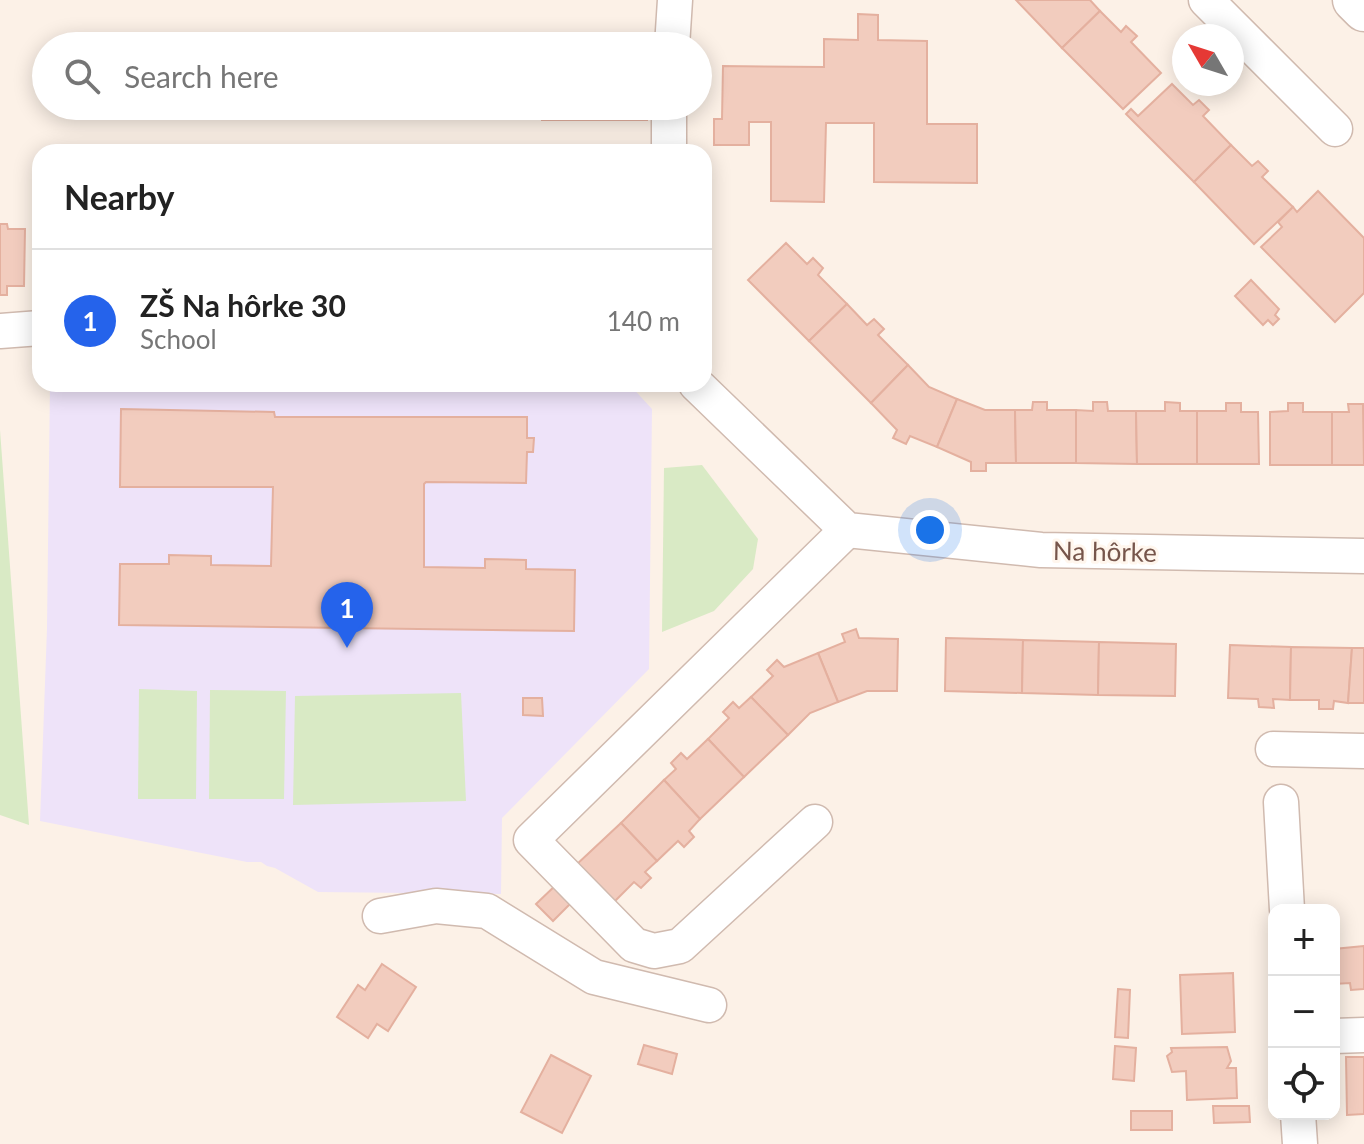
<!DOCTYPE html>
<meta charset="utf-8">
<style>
body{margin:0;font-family:Lato,sans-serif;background:#f2f2f2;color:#222}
.controls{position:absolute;right:24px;bottom:24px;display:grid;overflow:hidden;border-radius:16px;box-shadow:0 4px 20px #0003}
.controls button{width:72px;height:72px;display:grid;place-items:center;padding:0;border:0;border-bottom:2px solid #e0e0e0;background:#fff;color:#222;font:40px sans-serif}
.compass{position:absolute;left:1172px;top:24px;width:72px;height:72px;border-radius:50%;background:#fff;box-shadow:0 4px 20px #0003;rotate:309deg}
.you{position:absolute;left:930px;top:530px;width:28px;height:28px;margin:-20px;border:6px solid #fff;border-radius:50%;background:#1a73e8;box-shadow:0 0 0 12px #1a73e833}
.badge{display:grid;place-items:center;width:52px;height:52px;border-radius:50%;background:#2563eb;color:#fff;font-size:26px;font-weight:700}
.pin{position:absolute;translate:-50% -66px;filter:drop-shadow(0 2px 4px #0008)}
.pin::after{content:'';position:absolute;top:42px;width:28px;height:24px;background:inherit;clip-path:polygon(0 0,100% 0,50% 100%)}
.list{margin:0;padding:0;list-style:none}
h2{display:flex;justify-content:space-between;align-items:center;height:104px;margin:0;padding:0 32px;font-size:34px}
h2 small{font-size:26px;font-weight:400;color:#767676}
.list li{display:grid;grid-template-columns:52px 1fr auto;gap:24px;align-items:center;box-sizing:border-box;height:144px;padding:0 32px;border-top:2px solid #e0e0e0}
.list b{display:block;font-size:30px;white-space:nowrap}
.list p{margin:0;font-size:26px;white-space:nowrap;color:#767676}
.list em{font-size:26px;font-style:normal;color:#767676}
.icon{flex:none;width:44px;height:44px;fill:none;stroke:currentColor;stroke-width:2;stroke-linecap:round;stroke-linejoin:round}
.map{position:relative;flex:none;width:1364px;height:1144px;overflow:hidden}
.search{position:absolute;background:#fff;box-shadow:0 4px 20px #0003;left:32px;top:32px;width:680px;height:88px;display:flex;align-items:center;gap:20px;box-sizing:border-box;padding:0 28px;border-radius:44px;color:#767676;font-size:30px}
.panel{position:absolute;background:#fff;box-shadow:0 4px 20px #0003;left:32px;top:144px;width:680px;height:248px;border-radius:24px}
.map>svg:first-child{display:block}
</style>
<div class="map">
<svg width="1364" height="1144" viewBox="0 0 1364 1144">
<rect width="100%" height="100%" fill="#fcf1e7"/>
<path fill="#eee3f9" d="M50,384h579l23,25 -3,260 -147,149 -1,76 -183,-2 -43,-24 -8,-2 -6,-4h-14l-207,-41 7,-193z"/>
<g fill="#d9eac5">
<path d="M0,426v4l29,395 -29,-10z"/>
<path d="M702,465l56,74 -5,30 -39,42 -52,21 2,-164z"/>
<path d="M139,689l58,2 -1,108h-58z"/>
<path d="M210,690l76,1 -2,108h-75z"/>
<path d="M461,693l5,108 -173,4 2,-109z"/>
</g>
<g fill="#f2ccbe" stroke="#e4b09f" stroke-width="2">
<path d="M1016,0h74l10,11 -38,37z"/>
<path d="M1100,11l21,21 5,-6 11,10 -6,6 30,31 -38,36 -61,-61z"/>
<path d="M858,14l20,1v25l49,1v83h50v59l-103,-1v-59h-48l-2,79 -53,-1v-79h-22v23h-35v-26h8l1,-53 101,1v-28l34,1z"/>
<path d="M543,39l104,1v6h-104z"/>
<path d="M1172,84l21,21 6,-5 10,10 -6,6 28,29 -37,37 -68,-68 5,-5 7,7z"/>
<path d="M487,106h29l1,13h-30z"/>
<rect x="542" y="106" width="105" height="14"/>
<path d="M1231,145l21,21 6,-5 10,10 -6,6 31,30 -39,37 -60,-62z"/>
<path d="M1318,191l46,47v55l-29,29 -74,-75 21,-20 -4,-5 15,-15 4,5z"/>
<path d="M0,224h7l1,5h17l-1,57h-17v9h-7z"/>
<path d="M786,243l21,21 6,-6 10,10 -5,7 29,29 -38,37 -61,-61z"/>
<path d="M1251,280l28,29 -4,6 4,4 -6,6 -5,-5 -5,5 -28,-29z"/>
<path d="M847,304l20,21 7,-6 10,10 -6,6 30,30 -37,38 -62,-62z"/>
<path d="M908,365l21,22 28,12 -20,48 -27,-11 -4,8 -13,-6 4,-8 -26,-27z"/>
<path d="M957,399l28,11h30l1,53h-30v8h-15v-9l-34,-15z"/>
<path d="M1033,402h14v8h29v53h-60l-1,-53h17z"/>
<path d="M1093,402h14l1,9h28l1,53 -61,-1v-53l17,1z"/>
<path d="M1165,402l15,1v8h17v53h-60l-1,-53h29z"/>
<path d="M1226,403h15v9h17l1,52h-62v-53h29z"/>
<path d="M1288,403h15v9h29v53h-62v-53l18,-1z"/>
<path d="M1348,404h15l1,61h-32v-53h17z"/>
<path d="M121,409l153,3 1,5h252v21h7l-1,14h-6l-1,31 -100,-1 -2,2v83l61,1v-9l41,1v9l49,1 -1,61 -455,-6 1,-61h49v-9l42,1v9l60,1 2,-79h-153z"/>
<path d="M856,629l3,9 39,1 -1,52h-30l-29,11 -20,-49 27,-11 -3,-8z"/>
<path d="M946,638l77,2 -1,53 -77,-2z"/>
<path d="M1023,640l76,2 -1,53 -76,-2z"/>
<path d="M1099,642l77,2 -1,52 -77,-1z"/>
<path d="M1230,645l61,2 -1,53 -17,-1 1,9 -15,-1 -1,-8 -30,-1z"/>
<path d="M1291,647l61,1 -4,55 -14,-2 -1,8h-14v-9h-29z"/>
<path d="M1352,648h12v55h-16z"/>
<path d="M818,653l20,49 -28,11 -22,22 -37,-38 22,-21 -6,-6 10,-10 7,7z"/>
<path d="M751,697l37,38 -44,42 -36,-38 21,-21 -6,-6 10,-10 6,6z"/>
<path d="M523,698h19l1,18 -20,-1z"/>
<path d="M708,739l36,38 -44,42 -36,-39 12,-11 -5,-6 10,-10 6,6z"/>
<path d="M664,780l36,39 -11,12 5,6 -10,10 -6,-6 -21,20 -36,-38z"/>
<path d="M621,823l36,38 -12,11 6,6 -10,10 -7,-6 -21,21 -37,-38z"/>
<path d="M558,883l16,17 -21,21 -17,-17z"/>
<path d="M1364,946v43l-13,1 -1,-7 -16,1v-35z"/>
<path d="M382,964l34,23 -28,44 -11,-7 -9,14 -31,-21 21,-32 7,5z"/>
<path d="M1233,973l2,59 -53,2 -2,-59z"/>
<path d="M1118,989l12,1 -2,48 -13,-1z"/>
<path d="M644,1045l33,9 -5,20 -34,-10z"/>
<path d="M1115,1046l21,2 -2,33 -21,-2z"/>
<path d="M1227,1047l4,14 -4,7h9l1,30 -50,2 -1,-29 -14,1 -5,-16 5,-4 -1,-4z"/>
<path d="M551,1055l40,21 -29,57 -41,-21z"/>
<path d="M1346,1057h18v57l-17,1z"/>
<path d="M1213,1106h36l1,16 -36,1z"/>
<rect x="1131" y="1111" width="41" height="19"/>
</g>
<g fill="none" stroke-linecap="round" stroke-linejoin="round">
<defs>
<g id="minor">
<path d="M1206,0l129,129"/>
<path d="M672,46l3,-46"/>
<path d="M669,152v-46"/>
<path d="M0,331l40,-3"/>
<path d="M696,384l151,146 194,20 323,6"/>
<path d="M1273,749l91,2"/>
<path d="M1281,802l6,108"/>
<path d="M815,822l-135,124 -26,5 -20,-6 -103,-105 316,-310"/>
<path d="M380,916l56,-10 51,5 107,66 115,28"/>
<path d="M1334,1036l30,-1"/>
<path d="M1298,1114l2,30"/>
</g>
<path id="tertiary" d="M1354,0l10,10"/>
</defs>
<use href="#minor" stroke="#d0baaf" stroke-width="37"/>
<use href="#tertiary" stroke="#d0baaf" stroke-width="45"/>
<use href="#minor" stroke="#fff" stroke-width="34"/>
<use href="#tertiary" stroke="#fff" stroke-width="42"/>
</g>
<g text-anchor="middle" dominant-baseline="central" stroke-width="6" stroke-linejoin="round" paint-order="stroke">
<g font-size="26" fill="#76554b" stroke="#fff6ed">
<text transform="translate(1105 551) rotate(1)">Na hôrke</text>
</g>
</g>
</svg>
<div class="controls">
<button>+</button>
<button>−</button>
<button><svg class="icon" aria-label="locate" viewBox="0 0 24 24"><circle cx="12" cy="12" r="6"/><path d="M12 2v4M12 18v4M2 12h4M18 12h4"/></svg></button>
</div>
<svg class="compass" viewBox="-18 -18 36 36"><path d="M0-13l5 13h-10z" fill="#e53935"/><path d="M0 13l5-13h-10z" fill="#767676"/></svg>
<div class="you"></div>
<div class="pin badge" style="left:347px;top:648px">1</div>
<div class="search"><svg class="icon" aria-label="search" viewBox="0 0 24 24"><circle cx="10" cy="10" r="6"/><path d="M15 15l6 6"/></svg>Search here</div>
<section class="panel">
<h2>Nearby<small></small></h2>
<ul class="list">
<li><span class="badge">1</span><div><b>ZŠ Na hôrke 30</b><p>School</p></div><em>140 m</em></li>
</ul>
</section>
</div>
